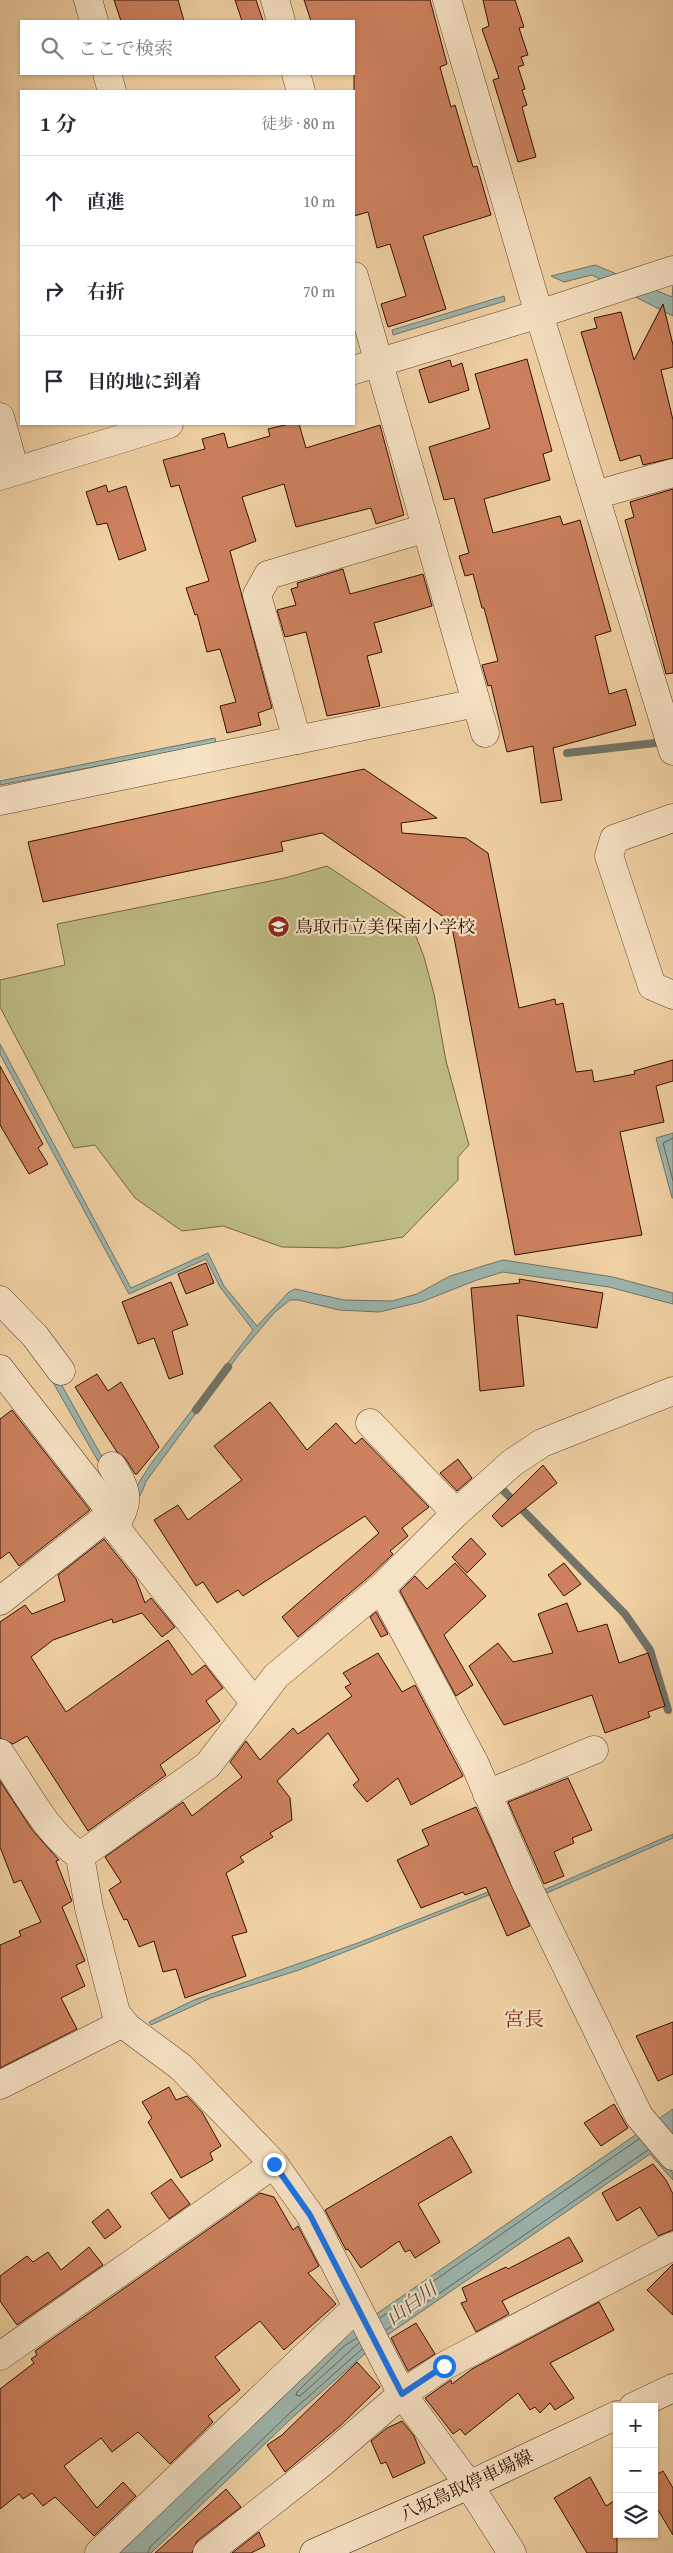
<!DOCTYPE html>
<html lang="ja">
<meta charset="utf-8">
<style>
body{margin:0;font-family:"Gentium Book Plus","Noto Serif JP",serif;background:#f2f2f3;color:#2b2b33}
.controls{position:absolute;right:15px;bottom:15px;display:grid;overflow:hidden;border-radius:0px;box-shadow:0 1px 4px #0004}
.controls button{width:45px;height:45px;display:grid;place-items:center;padding:0;border:0;border-bottom:1px solid #e1e1e2;background:#fff;color:#2b2b33;font:25px sans-serif}
.stop{position:absolute;width:15px;height:15px;margin:-11px;border:4px solid #1a73e8;border-radius:50%;background:#fff}
.stop.end{background:#1a73e8;border-color:#fff;box-shadow:0 1px 5px #0008}
.list{margin:0;padding:0;list-style:none}
h2{display:flex;justify-content:space-between;align-items:center;height:65px;margin:0;padding:0 20px;font-size:21px}
h2 small{font-size:16px;font-weight:400;color:#7c7c81}
.list li{display:grid;grid-template-columns:32px 1fr auto;gap:15px;align-items:center;box-sizing:border-box;height:90px;padding:0 20px;border-top:1px solid #e1e1e2}
.list b{display:block;font-size:19px;white-space:nowrap}
.list em{font-size:16px;font-style:normal;color:#7c7c81}
.icon{flex:none;width:28px;height:28px;fill:none;stroke:currentColor;stroke-width:2;stroke-linecap:round;stroke-linejoin:round}
.map{position:relative;flex:none;width:673px;height:2553px;overflow:hidden}
.search{position:absolute;background:#fff;box-shadow:0 1px 4px #0004;left:20px;top:20px;width:335px;height:55px;display:flex;align-items:center;gap:12px;box-sizing:border-box;padding:0 18px;border-radius:0px;color:#7c7c81;font-size:19px}
.panel{position:absolute;background:#fff;box-shadow:0 1px 4px #0004;left:20px;top:90px;width:335px;height:335px;border-radius:0px}
.map>svg:first-child{display:block}
</style>
<div class="map">
<svg width="673" height="2553" viewBox="0 0 673 2553">
<rect width="100%" height="100%" fill="#f1d2a4"/>
<filter id="stains"><feTurbulence type="fractalNoise" baseFrequency=".004" numOctaves="4"/><feColorMatrix values="0 0 0 0 .2 0 0 0 0 .09 0 0 0 0 .02 0 0 0 .5 -.17"/></filter>
<radialGradient id="worn" r=".72"><stop offset=".6" stop-color="#630" stop-opacity="0"/><stop offset="1" stop-color="#630" stop-opacity=".3"/></radialGradient>
<path fill="#bdbb83" stroke="#776643" d="M327,866l83,55 14,36 10,37 12,67 23,84 -11,12v23l-55,57 -64,11 -57,-1 -59,-21 -41,5 -47,-33 -40,-53 -21,3 -74,-141v-27l65,-15 -8,-41 228,-46z"/>
<g fill="#9cb6ae" stroke="#71746a">
<path d="M595,265l77,32 1,-11v30l-81,-41 -28,7 -13,-6z"/>
<path d="M504,296l1,5 -112,34 -1,-5z"/>
<path d="M215,738l1,5 -216,42v-4z"/>
<path d="M0,1044l131,244 77,-35 16,33 33,40 32,-34 6,-3 49,11 48,1 25,-7 33,-18 53,-16 110,17 60,16v11l-64,-17 -106,-15 -26,8 -56,22 -42,10 -40,-2 -41,-10h-8l-15,12 -35,41 -93,127 -7,16 -7,-4 17,-27 103,-135 -33,-43 -14,-28 -77,35 -129,-240z"/>
<path d="M673,1133v65h-1l-16,-60z"/>
<path d="M56,1375l54,96 4,18 -63,-110z"/>
<path d="M673,1834v4l-133,58 -1,-4z"/>
<path d="M516,1881l1,3 -218,86 -88,28 -60,27 -2,-3 45,-22 164,-57z"/>
<path d="M673,2109v29l-18,13 18,22v7l-23,-26 -267,184 -89,78 -143,137h-37l223,-215 35,-21z"/>
</g>
<g fill="none" stroke-linecap="round" stroke-linejoin="round">
<g stroke="#666358" stroke-width="1">
<path d="M673,1138l-10,5 10,38"/>
<path d="M380,2318l259,-179"/>
<path d="M386,2330l262,-180"/>
<path d="M357,2338l-13,8 -47,46 -1,3 4,1 59,-53"/>
<path d="M148,2553l2,-6 141,-135 71,-63"/>
</g>
<g stroke="#71746a" stroke-width="8">
<path d="M567,753l97,-11"/>
<path d="M196,1410l32,-43"/>
<path d="M497,1484l128,130 25,36 18,60"/>
</g>
</g>
<g fill="#cd815e" stroke="#311003">
<path d="M114,0h64l6,21h-63z"/>
<path d="M235,0h21l7,21h-21z"/>
<path d="M304,0h126l17,64 -7,3 11,40 4,-2 18,62 4,-1 14,49 -68,21 23,73 -58,18 -7,-23 25,-8 -16,-52 -13,4 -9,-36 -14,4v-195h-43z"/>
<path d="M483,0h32l9,27 -5,1 9,27 -7,2 3,8 -6,2 7,22 -3,1 5,15 -5,2 14,50 -18,5 -25,-82 6,-2 -17,-49 7,-3z"/>
<path d="M663,304l10,41v22l-12,3 12,50v38l-30,7 -3,-10 -20,6 -39,-129 16,-4 -3,-10 27,-6 13,48z"/>
<path d="M527,359l25,92 -9,3 7,26 -66,19 9,34 67,-17 3,9 17,-5 31,111 -16,5 14,58 17,-5 10,36 -83,23 9,52 -21,3 -8,-57 -26,6 -16,-67 -3,1 -6,-21 16,-4 -14,-53h-2l-9,-34 -8,2 -6,-20 10,-3 -15,-55 -10,2 -15,-53 61,-19 -15,-54z"/>
<path d="M450,360l2,7 10,-4 7,27 -40,13 -10,-33z"/>
<path d="M289,424h10l7,24 74,-23 24,90 -28,9 -5,-16 -75,19 -12,-43 -42,13 14,44 -26,10 42,157 -14,5 3,12 -34,8 -7,-27 16,-4 -16,-53 -13,3 -10,-38 -2,1 -9,-27 23,-7 -30,-96 -8,2 -8,-27 42,-11 -3,-10 22,-6 4,15 42,-12 -2,-7z"/>
<path d="M106,485l2,7 18,-6 20,64 -27,10 -12,-37 -10,2 -11,-33z"/>
<path d="M673,489v184l-7,1 -41,-154 9,-3 -4,-15z"/>
<path d="M343,569l7,25 73,-20 9,32 -58,17 8,29 -15,4 13,50 -53,10 -21,-84 -21,5 -8,-27 19,-5 -5,-16 7,-2 -1,-4z"/>
<path d="M364,769l73,49 -36,5 1,10 64,5 22,15 31,155 36,-9 1,6 7,-2 13,69 16,-2 2,12 41,-8 -1,-3 39,-11v21l-17,5 8,36 -44,10 22,103 -127,20 -64,-333 -129,-89 -41,9 2,9 -240,51 -15,-60z"/>
<path d="M0,1066l43,78 -5,4 10,16 -19,10 -29,-49z"/>
<path d="M206,1263l8,20 -28,11 -8,-20z"/>
<path d="M519,1279l84,14 -6,35 -80,-13 7,71 -44,5 -9,-103 49,-5z"/>
<path d="M171,1282l17,43 -16,6 11,43 -14,5 -15,-41 -16,6 -16,-42z"/>
<path d="M97,1374l11,17 13,-9 38,65 -22,27h-2l-10,-16 -8,-6 -42,-65z"/>
<path d="M270,1402l37,48 29,-27 19,21 7,-6 67,69 -27,21 6,8 -18,15 3,3 -23,22 -72,61 -16,-20 97,-84 -14,-17 -122,80 -5,-6 -21,13 -14,-21 -7,4 -42,-66 24,-15 10,15 54,-40 -28,-34z"/>
<path d="M12,1410l78,100 -71,56 -10,-14 -9,7v-140z"/>
<path d="M458,1459l14,19 -15,13 -17,-18z"/>
<path d="M543,1465l14,18 -55,44 -10,-11z"/>
<path d="M471,1538l15,16 -19,19 -15,-16z"/>
<path d="M104,1539l32,40 9,24 6,-5 24,29 -13,10 -20,-24 -29,10 -1,-4 -59,21 -22,17 35,55 102,-72 24,35 13,-10 18,23 -17,13 14,20 -60,44 6,10 -78,56 -61,-95 -14,8 -13,-6v-116l25,-17 7,9 33,-13 -7,-26z"/>
<path d="M455,1563l31,33 -42,39 29,50 -17,11 -56,-105 15,-15 12,13z"/>
<path d="M564,1563l17,21 -17,12 -16,-21z"/>
<path d="M567,1603l11,29 29,-8 12,39 29,-10 17,53 -17,6 2,5 -45,16 -13,-38 -88,30 -35,-59 29,-23 15,19 40,-9 -15,-39z"/>
<path d="M376,1612l12,22 -7,3 -11,-20z"/>
<path d="M378,1653l24,39 13,-7 48,91 -52,29 -13,-27 -31,24 -14,-17 6,-5 -31,-47 -51,48 13,17 2,22 -22,13 3,4 -33,20 4,5 -18,11 21,59 -15,4 14,40 -61,22 -9,-29 -13,3 -9,-31 -15,6 -12,-28 -3,1 -15,-30 12,-8 -16,-25 78,-55 9,14 50,-39 -12,-15 16,-21 14,19 33,-32 5,6 54,-38 -7,-9 6,-3 -8,-11z"/>
<path d="M568,1778l24,52 -20,8 2,5 -20,9 10,24 -20,8 -36,-82z"/>
<path d="M0,1781l33,50 26,29 -3,1 16,40 -10,6 23,54 -9,4 9,21 -24,12 16,31 -77,39v-123l21,-9 -2,-5 22,-9 -20,-42 -7,3 -14,-36z"/>
<path d="M476,1807l54,119 -23,10 -21,-49 -21,8 -2,-3 -42,16 -24,-48 32,-15 -7,-15z"/>
<path d="M673,2022v52l-15,7 -22,-45z"/>
<path d="M169,2087l7,13 11,-4 15,16 19,34 -11,7 3,7 -32,18 -33,-56 4,-4 -10,-16z"/>
<path d="M614,2104l14,24 -27,18 -17,-23z"/>
<path d="M451,2136l21,36 -54,32 22,38 -25,16 -5,-8 -5,2 -6,-11 -38,27 -13,-19 -2,1 -21,-40z"/>
<path d="M653,2164l13,16 7,14v36l-15,6 -18,-29 -23,14 -15,-28z"/>
<path d="M171,2179l19,25 -21,15 -18,-26z"/>
<path d="M260,2193l14,4 19,33 5,-4 21,40 -11,7 28,31 -52,46 -24,-29 -45,36 25,33 -32,26 5,6 -43,42 -32,-32 -26,20 -11,-14 -37,28 33,42 26,-26 13,14 -42,40 -39,-39 -12,9 -11,-13 -9,6 -4,-5 -19,15v-120l34,-26 -3,-4 6,-4 -2,-4z"/>
<path d="M108,2209l13,18 -16,12 -13,-17z"/>
<path d="M569,2237l14,24 -81,40 7,13 -33,18 -15,-29 6,-2 -5,-13 44,-21 2,2z"/>
<path d="M89,2247l14,18 -86,60 -17,-24v-25l27,-20 6,6 15,-10 13,18z"/>
<path d="M673,2264v51l-26,-25z"/>
<path d="M599,2302l15,28 -64,33 24,35 -19,12 -5,-7 -10,10 -5,-6 -5,3 -12,-17 -53,42 -5,-6 -7,5 -28,-36 26,-18 1,4 20,-15z"/>
<path d="M416,2323l19,31 -27,17 -17,-33z"/>
<path d="M357,2362l23,25 -39,38 -56,47 -18,-27 15,-10z"/>
<path d="M402,2421l12,15 11,27 -32,15 -7,-16 -5,2 -10,-23 16,-13z"/>
<path d="M663,2471l10,17v47l-15,-25 -4,2v-36z"/>
<path d="M590,2477l16,29 11,-7v54h-30l-33,-55z"/>
<path d="M226,2489l15,18 -44,34 -5,12h-37z"/>
<path d="M259,2532l6,14 -14,7h-19z"/>
</g>
<g fill="none" stroke-linecap="round" stroke-linejoin="round">
<defs>
<g id="street">
<path d="M88,0l6,21"/>
<path d="M275,0l6,21"/>
<path d="M447,0l92,314 134,437"/>
<path d="M107,74l5,17"/>
<path d="M296,74l5,17"/>
<path d="M354,276l131,457"/>
<path d="M354,370l185,-56 134,-44"/>
<path d="M0,417l15,54"/>
<path d="M0,476l169,-52"/>
<path d="M595,495l78,-22"/>
<path d="M297,740l-40,-145 11,-20 158,-47"/>
<path d="M0,801l476,-98"/>
<path d="M673,818l-59,21 -5,17 43,130 21,9"/>
<path d="M0,1300l35,36 26,35"/>
<path d="M0,1369l112,144 -112,88"/>
<path d="M370,1423l86,90"/>
<path d="M112,1466c15,24 19,35 3,60"/>
<path d="M107,1517l147,185"/>
<path d="M381,1588l93,174 52,121 113,233 34,40"/>
<path d="M0,1753c24,34 45,79 80,103l9,52 27,105 11,14 54,40 93,97 36,51 92,179 67,91 43,68"/>
<path d="M487,1794l107,-44"/>
<path d="M80,1856l128,-91 68,-89 105,-88 75,-75 56,-50 30,-20 131,-52"/>
<path d="M0,2085l123,-62"/>
<path d="M0,2356l274,-192"/>
<path d="M99,2553l258,-246"/>
<path d="M207,2553l116,-91 79,-68 42,-28 229,-120"/>
</g>
<g id="secondary">
<path d="M633,2407l40,-19"/>
<path d="M314,2553l155,-68 148,-70"/>
</g>
</defs>
<use href="#street" stroke="#61402b" stroke-width="29"/>
<use href="#secondary" stroke="#311003" stroke-width="29"/>
<use href="#street" stroke="#f6e2c4" stroke-width="28"/>
<use href="#secondary" stroke="#f6e2c4" stroke-width="28"/>
</g>
<g fill="none" stroke-linecap="round" stroke-linejoin="round">
<path stroke="#1a73e8" stroke-width="6" d="M274,2164l36,51 92,179 42,-28"/>
</g>
<defs>
<symbol id="school-disc" viewBox="-11 -11 22 22"><circle r="9.5" fill="#8f2418" stroke="#f6e2c4"/><path d="M0-5L7-2L0 1L-7-2ZM-4 1L0 2.5L4 1V4Q0 6-4 4Z" fill="#fff"/></symbol>
</defs>
<g fill-rule="evenodd">
<use href="#school-disc" x="266" y="914" width="25" height="25"/>
</g>
<g text-anchor="middle" dominant-baseline="central" stroke-width="4.5" stroke-linejoin="round" paint-order="stroke">
<g font-size="18" fill="#311003" stroke="#f6e2c4" text-anchor="start">
<text x="295" y="926">鳥取市立美保南小学校</text>
</g>
<g font-size="18" fill="#311003" stroke="#f6e2c4">
<text transform="translate(466 2485) rotate(-25)">八坂鳥取停車場線</text>
</g>
<g font-size="19" font-style="italic" fill="#564a3f" stroke="#f6e2c4">
<text transform="translate(411 2303) rotate(-36)">山白川</text>
</g>
<g font-size="20" fill="#7a1f14" stroke="#f6e2c4">
<text x="524" y="2018">宮長</text>
</g>
</g>
<rect width="100%" height="100%" filter="url(#stains)"/>
<rect width="100%" height="100%" fill="url(#worn)"/>
</svg>
<div class="controls">
<button>+</button>
<button>−</button>
<button><svg class="icon" aria-label="layers" viewBox="0 0 24 24"><path d="M12 4l9 5-9 5-9-5zM3 14l9 5 9-5"/></svg></button>
</div>
<div class="stop" style="left:444px;top:2366px"></div>
<div class="stop end" style="left:274px;top:2164px"></div>
<div class="search"><svg class="icon" aria-label="search" viewBox="0 0 24 24"><circle cx="10" cy="10" r="6"/><path d="M15 15l6 6"/></svg>ここで検索</div>
<section class="panel">
<h2>1 分<small>徒歩 · 80 m</small></h2>
<ul class="list">
<li><svg class="icon" aria-label="ahead" viewBox="0 0 24 24"><path d="M12 20V5M6 11l6-6 6 6"/></svg><div><b>直進</b></div><em>10 m</em></li>
<li><svg class="icon" aria-label="right" viewBox="0 0 24 24"><path d="M7 20v-9h11M14 6l5 5-5 5"/></svg><div><b>右折</b></div><em>70 m</em></li>
<li><svg class="icon" aria-label="arrive" viewBox="0 0 24 24"><path d="M6 21V4h12l-3 4 3 4H6"/></svg><div><b>目的地に到着</b></div></li>
</ul>
</section>
</div>
